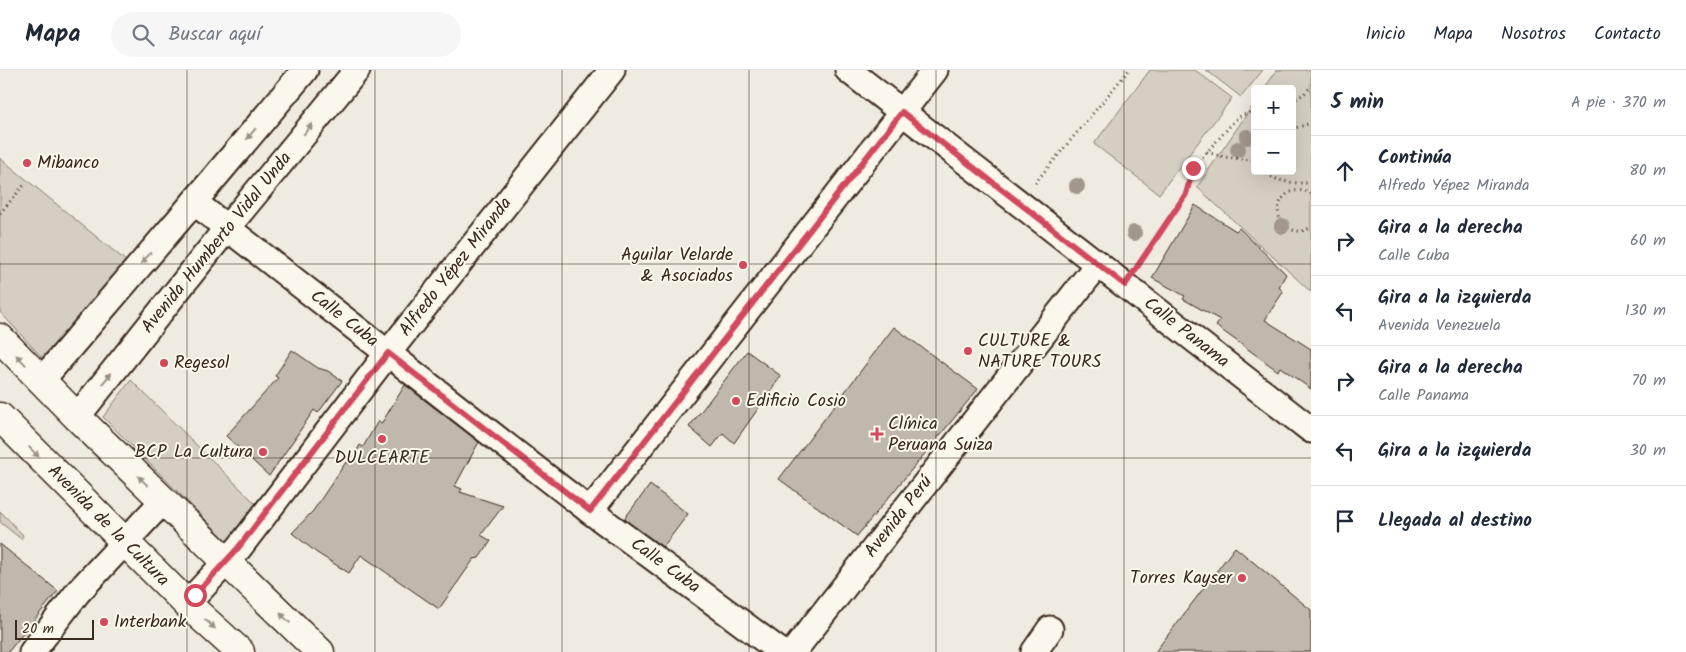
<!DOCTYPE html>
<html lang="es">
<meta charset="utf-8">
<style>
body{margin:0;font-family:Kalam,sans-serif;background:#f6f6f7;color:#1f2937}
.controls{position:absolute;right:15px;top:15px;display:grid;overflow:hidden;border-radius:5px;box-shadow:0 5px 20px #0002}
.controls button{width:45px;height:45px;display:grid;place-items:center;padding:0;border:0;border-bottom:1px solid #e0e1e3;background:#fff;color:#1f2937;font:25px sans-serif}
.scale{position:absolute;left:15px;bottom:12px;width:79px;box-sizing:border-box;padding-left:5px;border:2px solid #3b2a1e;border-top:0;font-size:14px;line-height:18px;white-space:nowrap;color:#3b2a1e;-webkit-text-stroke:4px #fbf7ec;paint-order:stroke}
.stop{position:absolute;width:15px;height:15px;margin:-11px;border:4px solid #d1495b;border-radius:50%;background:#fff}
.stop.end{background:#d1495b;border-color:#fff;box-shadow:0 1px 5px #0008}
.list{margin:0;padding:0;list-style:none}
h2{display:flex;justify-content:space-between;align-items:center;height:65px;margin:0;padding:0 20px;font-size:21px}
h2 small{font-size:16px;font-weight:400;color:#747a83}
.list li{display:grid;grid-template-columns:32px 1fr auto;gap:15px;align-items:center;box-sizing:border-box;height:70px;padding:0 20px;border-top:1px solid #e0e1e3}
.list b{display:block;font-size:19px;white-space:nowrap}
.list p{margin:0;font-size:16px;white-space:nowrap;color:#747a83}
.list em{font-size:16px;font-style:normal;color:#747a83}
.icon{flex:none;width:28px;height:28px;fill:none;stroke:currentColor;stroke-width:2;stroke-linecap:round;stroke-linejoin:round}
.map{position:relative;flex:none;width:1311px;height:582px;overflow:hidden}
header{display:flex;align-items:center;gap:30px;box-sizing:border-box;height:70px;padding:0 25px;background:#fff;border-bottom:1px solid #e0e1e3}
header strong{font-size:24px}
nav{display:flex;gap:28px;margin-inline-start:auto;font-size:18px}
.search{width:350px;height:45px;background:#f6f6f7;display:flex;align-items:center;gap:12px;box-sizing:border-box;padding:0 18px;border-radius:28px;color:#747a83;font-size:19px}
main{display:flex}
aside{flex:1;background:#fff}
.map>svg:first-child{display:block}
</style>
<header>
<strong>Mapa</strong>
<div class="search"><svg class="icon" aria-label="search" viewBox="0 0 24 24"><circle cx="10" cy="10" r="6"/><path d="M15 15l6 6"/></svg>Buscar aquí</div>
<nav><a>Inicio</a><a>Mapa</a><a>Nosotros</a><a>Contacto</a></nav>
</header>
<main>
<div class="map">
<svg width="1311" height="582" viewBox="0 0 1311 582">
<rect width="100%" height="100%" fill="#f0ebe0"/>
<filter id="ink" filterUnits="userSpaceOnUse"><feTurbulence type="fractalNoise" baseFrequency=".02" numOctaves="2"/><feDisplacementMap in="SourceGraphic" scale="10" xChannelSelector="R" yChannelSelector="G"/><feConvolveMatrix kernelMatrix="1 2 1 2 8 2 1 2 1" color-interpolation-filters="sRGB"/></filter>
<g filter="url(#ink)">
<g fill="#d5cec3" stroke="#887c70">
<path d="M1150,0h45l37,28 -73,96 -65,-50z"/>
<path d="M1206,0h57l-22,27z"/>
<path d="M1277,0h34v222l-114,-105 58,-85v69h37v-82h-28z"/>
<path d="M0,88l131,107 -82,100 -49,-53z"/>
<path d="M131,310l126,125 -30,36 -124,-124z"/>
<path d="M0,441l23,24 -2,4 -21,-17z"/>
</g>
<g fill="#c0b8ad" stroke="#3b2a1e">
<path d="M1195,135l41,26 3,-3 47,46 -7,13 4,5 -18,28 46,29v40l-31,-22 -2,4 -62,-45 4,-6 -37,-21 2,-3 -33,-18z"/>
<path d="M894,257l84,62 -121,147 -78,-57z"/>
<path d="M292,280l26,18 10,3 14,10 -24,32 -4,-3 -45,66 -43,-40 52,-58 -3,-2z"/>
<path d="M747,281l34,25 -47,67 -11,-10 -11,14 -23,-20z"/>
<path d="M405,315l74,57 -24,44 7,3 -2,3 43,14 -22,29 10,6 -12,17 -5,1 -35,50 -78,-54 -12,18 -32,-20 -25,-20 21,-22 33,-49 3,2 11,-19 3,2 15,-26 3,3z"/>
<path d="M650,415l38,29 -25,33 -39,-28z"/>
<path d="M0,474l58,47 -50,61h-8z"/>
<path d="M1235,477l76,63v42h-156z"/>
</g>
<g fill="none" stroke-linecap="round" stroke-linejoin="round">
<defs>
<g id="street">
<path d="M848,0l463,360"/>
<path d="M194,132l396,309 191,141"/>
<path d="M41,311l153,-179 111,-132"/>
<path d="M77,347l150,-189 130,-158"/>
<path d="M590,441l345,-441"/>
<path d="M187,534l52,-56 149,-195 224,-283"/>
<path d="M32,582l46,-60 85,-91"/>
<path d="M793,582l305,-388"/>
<path d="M1034,582l16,-23"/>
</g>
<g id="highway">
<path d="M0,268l77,79 243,235"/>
<path d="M0,347l187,187 53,48"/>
</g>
</defs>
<use href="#street" stroke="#3b2a1e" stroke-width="29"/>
<use href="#highway" stroke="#3b2a1e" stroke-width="31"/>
<g stroke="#3b2a1e" stroke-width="3" stroke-dasharray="1 4" stroke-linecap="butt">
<path d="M1292,31l12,-7 7,-8"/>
<path d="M1292,59l19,-6"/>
<path d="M1207,82l17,5 28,3 3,-1"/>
<path d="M1263,101c13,12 32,12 48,12"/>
<path d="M1035,113l94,-113"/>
<path d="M1311,123c-32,-13 -45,28 -18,37 6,2 12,1 18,-3"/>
<path d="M0,143l26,-30"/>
<path d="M1139,193l47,-69 7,-26 45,-51 17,-7"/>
</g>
<use href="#street" stroke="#fbf7ec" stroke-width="25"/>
<use href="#highway" stroke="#fbf7ec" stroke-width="28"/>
</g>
<g fill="#a2978c">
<circle cx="1247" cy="67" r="8"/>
<circle cx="1238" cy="79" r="8"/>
<circle cx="1077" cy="116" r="8"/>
<circle cx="1282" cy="156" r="8"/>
<circle cx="1134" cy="163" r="8"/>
</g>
<defs><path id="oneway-solid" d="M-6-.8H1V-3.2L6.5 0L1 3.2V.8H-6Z" transform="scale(1.25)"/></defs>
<g fill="#9b9085">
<use href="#oneway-solid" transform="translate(308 59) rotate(-51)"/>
<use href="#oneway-solid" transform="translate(251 64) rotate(130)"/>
<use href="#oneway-solid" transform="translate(146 188) rotate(131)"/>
<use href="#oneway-solid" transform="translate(21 290) rotate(-134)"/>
<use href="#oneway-solid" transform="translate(107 308) rotate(-51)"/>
<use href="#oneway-solid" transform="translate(34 382) rotate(45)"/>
<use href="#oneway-solid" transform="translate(143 411) rotate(-136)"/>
<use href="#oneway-solid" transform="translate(285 548) rotate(-136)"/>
<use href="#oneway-solid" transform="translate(210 554) rotate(42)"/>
</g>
</g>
<g fill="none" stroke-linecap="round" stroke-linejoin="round" filter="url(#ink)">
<path stroke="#d1495b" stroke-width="6" d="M195,525l43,-47 150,-195 202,158 312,-399 223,173 61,-91 7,-26"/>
</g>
<path fill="none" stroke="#3b2a1e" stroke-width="1" stroke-opacity="0.55" d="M187,0v582M375,0v582M562,0v582M749,0v582M936,0v582M1124,0v582M0,194h1311M0,388h1311"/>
<g fill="#d1495b" stroke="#fbf7ec" stroke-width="2">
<circle cx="27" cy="93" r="5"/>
<circle cx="743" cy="195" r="5"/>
<circle cx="968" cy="281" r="5"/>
<circle cx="164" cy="293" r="5"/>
<circle cx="736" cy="331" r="5"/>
<path d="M874.5 356.5h5v5h5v5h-5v5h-5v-5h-5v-5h5z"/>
<circle cx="382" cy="369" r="5"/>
<circle cx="263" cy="382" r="5"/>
<circle cx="1242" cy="508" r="5"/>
<circle cx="104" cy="552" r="5"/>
</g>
<g text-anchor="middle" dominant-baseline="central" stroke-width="4" stroke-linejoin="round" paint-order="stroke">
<g font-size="18" fill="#3b2a1e" stroke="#fbf7ec" text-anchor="start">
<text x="37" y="93">Mibanco</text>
<text x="733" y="185" text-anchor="end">Aguilar Velarde<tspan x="733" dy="21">&amp; Asociados</tspan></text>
<text x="978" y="271">CULTURE &amp;<tspan x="978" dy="21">NATURE TOURS</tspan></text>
<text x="174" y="293">Regesol</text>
<text x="746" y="331">Edificio Cosio</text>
<text x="888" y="354">Clínica<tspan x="888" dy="21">Peruana Suiza</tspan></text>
<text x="253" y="382" text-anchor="end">BCP La Cultura</text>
<text x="382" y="388" text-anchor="middle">DULCEARTE</text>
<text x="1232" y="508" text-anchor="end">Torres Kayser</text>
<text x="114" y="552">Interbank</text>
</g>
<g font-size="18" fill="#3b2a1e" stroke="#fbf7ec">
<text transform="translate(217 173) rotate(-51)">Avenida Humberto Vidal Unda</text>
<text transform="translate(456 197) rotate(-52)">Alfredo Yépez Miranda</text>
<text transform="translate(344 249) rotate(38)">Calle Cuba</text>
<text transform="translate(1186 263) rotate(38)">Calle Panama</text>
<text transform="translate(899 447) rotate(-52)">Avenida Perú</text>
<text transform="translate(108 456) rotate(45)">Avenida de la Cultura</text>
<text transform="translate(665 496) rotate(36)">Calle Cuba</text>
</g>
</g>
</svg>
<div class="controls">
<button>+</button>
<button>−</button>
</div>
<div class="scale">20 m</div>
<div class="stop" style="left:195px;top:525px"></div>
<div class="stop end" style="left:1193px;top:98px"></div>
</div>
<aside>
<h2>5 min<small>A pie · 370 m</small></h2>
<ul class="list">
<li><svg class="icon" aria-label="ahead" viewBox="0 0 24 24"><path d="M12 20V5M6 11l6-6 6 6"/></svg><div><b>Continúa</b><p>Alfredo Yépez Miranda</p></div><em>80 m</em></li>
<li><svg class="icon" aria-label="right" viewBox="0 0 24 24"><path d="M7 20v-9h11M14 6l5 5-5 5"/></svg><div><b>Gira a la derecha</b><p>Calle Cuba</p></div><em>60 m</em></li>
<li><svg class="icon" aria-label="left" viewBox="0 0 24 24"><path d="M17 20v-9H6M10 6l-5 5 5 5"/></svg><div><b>Gira a la izquierda</b><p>Avenida Venezuela</p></div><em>130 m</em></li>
<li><svg class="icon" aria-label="right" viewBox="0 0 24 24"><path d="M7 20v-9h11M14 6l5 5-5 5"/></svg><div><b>Gira a la derecha</b><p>Calle Panama</p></div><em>70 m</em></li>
<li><svg class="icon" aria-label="left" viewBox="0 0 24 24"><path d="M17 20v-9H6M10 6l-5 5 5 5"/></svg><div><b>Gira a la izquierda</b></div><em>30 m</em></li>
<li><svg class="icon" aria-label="arrive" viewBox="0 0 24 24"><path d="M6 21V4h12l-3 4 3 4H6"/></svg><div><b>Llegada al destino</b></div></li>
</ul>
</aside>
</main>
